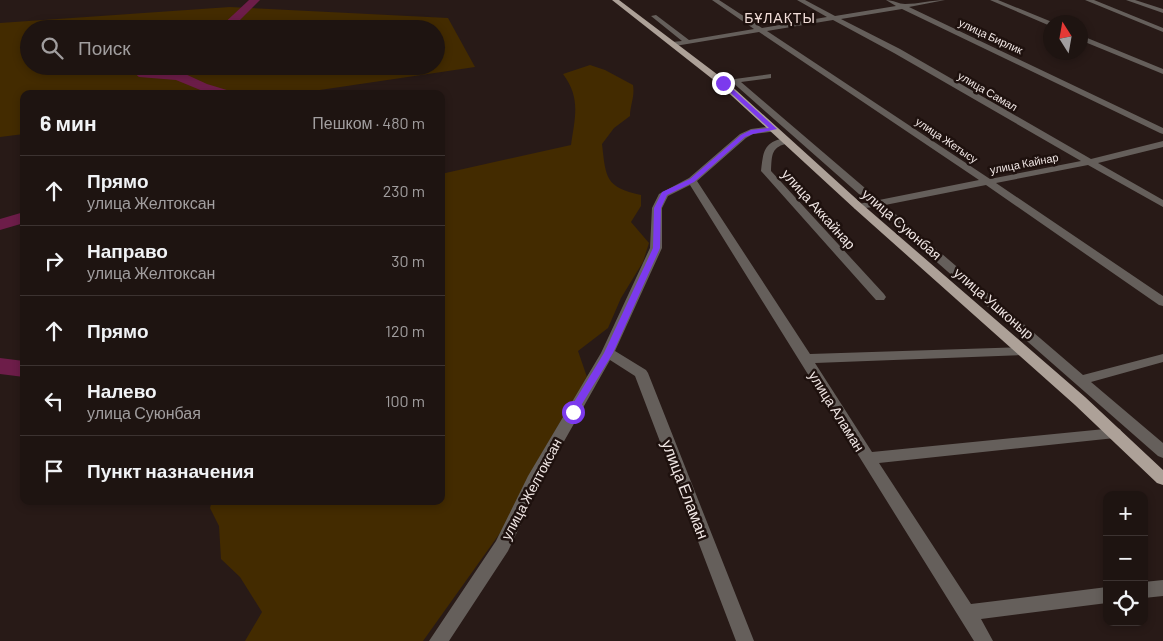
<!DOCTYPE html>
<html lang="ru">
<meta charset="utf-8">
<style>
body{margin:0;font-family:Barlow,sans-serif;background:#261d1a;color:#f1f3f6}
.controls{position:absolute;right:15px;bottom:15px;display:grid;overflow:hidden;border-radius:10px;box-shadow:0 2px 8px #0003}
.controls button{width:45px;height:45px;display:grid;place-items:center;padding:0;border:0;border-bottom:1px solid #3c3331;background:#1e1411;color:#f1f3f6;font:25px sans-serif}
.compass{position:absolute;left:1043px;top:15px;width:45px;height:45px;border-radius:50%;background:#1e1411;box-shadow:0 2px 8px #0003;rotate:349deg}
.stop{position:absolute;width:15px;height:15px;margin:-11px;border:4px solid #7c3aed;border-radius:50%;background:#fff}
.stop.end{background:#7c3aed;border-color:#fff;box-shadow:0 1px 5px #0008}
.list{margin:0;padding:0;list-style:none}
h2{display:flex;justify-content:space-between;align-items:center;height:65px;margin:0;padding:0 20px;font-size:21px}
h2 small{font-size:16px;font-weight:400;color:#a19e9f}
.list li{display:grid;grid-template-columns:32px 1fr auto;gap:15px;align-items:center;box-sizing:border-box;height:70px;padding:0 20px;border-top:1px solid #3c3331}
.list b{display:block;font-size:19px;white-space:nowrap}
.list p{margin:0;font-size:16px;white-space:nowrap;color:#a19e9f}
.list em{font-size:16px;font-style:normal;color:#a19e9f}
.icon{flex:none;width:28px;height:28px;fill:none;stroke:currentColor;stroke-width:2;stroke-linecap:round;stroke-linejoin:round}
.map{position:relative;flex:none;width:1163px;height:641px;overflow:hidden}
.search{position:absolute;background:#1e1411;box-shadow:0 2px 8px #0003;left:20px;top:20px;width:425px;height:55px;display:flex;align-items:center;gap:12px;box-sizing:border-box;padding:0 18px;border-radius:28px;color:#a19e9f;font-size:19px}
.panel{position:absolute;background:#1e1411;box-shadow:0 2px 8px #0003;left:20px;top:90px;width:425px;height:415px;border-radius:10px}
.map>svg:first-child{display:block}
</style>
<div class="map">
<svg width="1163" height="641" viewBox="0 0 1163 641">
<rect width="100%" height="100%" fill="#281a17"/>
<g fill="#432b00" fill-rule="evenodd">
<path d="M230,7l218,11 27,49 -182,27h-269v40l-24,3v-114zM29,29h407v37h-407z"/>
<path d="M590,65l15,5 28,15c2,12 -3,20 -3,31l-16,12 -12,16c4,34 3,43 39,51v11l-10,16 18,21 -6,19 -22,36 -13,30 -30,23 9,26 -49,83 -33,66 -82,115h-178l17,-29 -22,-35 -19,-18 -2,-33 -9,-18 2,-7h229v-327l130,-29c4,-28 10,-47 -8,-71z"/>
</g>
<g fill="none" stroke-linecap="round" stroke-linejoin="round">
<g fill="#6d1d49" fill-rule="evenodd">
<path d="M249,0h11l-29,29h-13z"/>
<path d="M136,66h58l-6,4 -34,1 29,2 24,11 23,7 2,3h-22l-34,-14 -37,-3 -8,-7z"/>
<path d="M24,212v11l-24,7v-11z"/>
<path d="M0,358l24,3v16l-24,-3z"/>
</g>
<g fill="#655f5b" fill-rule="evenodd">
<path d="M712,0h7l43,28 65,-11 -30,-17h8l30,16 61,-10 -10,-6c7,0 13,4 19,4 13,0 27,-4 40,-4l-36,7 254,121v6l-3,-1 -258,-124 -61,10 59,30 191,110 72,-18v6l-65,16 65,37v7l-75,-42 -92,18 167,113v10l-4,-1 -173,-120 -101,20 198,170 80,-21v8l-72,20 72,61v15l-5,-2 -284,-249 -19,2 -1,-2 1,-2 13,-3 -137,-121 4,-2 36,-5v4l-30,4 138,118 100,-20 -220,-148 -84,14 -4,-2 1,-2 10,-1 -31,-25 5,-1 33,25 65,-11zM833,20l61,33 187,108 -91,18 -223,-148z"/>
<path d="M990,0h8l54,22h-2v4l-2,-1z"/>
<path d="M1085,0h9l69,28v4z"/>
<path d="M1126,0h9l28,9v4z"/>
<path d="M1080,35l83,34v5l-83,-34z"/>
<path d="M774,126l4,3 -1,2 -24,3 -7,4 -49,43 113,173 214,-7 7,4 -7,4 -209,8 57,89 243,-24 5,1 2,4 -2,4 -5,1 -236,25 92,141 136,-17v16l-126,16 12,22h-19l-284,-456 -22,11 -6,12v40l-47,103 31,19 2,3 106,268h-18l-101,-265 -25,-16 -69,122 -33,69 -59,90h-20l67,-100 32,-65 73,-123 49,-105 2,-40 7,-14 30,-16 51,-44 11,-5z"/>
<path d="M786,138l3,1v4c-18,4 -17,11 -18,28l113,123 2,3 -2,3h-8l-115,-129c2,-19 3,-30 25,-33z"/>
<path d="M1163,580v16l-19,2v-16z"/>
</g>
<path fill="#ada198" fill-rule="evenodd" d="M612,0h7l107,81 137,124 222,192 78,73v15l-6,-2 -82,-78 -220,-196 -135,-124z"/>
</g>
<path fill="#7c3aed" d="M721,82h4l52,47 -24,5 -8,3 -51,45 -27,13 -6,13 -1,40 -47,105 -37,61h-7l-1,-2 36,-59 49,-105 1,-40 8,-16 28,-13 51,-44 10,-5 18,-2 -48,-44z"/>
<g text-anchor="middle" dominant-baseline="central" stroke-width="5" stroke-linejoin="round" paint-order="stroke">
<g font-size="11" fill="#f0e6e4" stroke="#1e110e">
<text transform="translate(991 36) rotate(25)">улица Бирлик</text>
<text transform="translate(988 91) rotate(30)">улица Самал</text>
<text transform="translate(947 140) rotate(34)">улица Жетысу</text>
<text transform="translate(1024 163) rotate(-11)">улица Кайнар</text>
</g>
<g font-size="14" letter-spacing="1" fill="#f1ddd8" stroke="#1e110e">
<text x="780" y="17">БҰЛАҚТЫ</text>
</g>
<g font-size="14" fill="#f0e6e4" stroke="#1e110e">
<text transform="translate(819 209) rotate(48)">улица Аккайнар</text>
<text transform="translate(902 224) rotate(41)">улица Суюнбая</text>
<text transform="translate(994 303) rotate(41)">улица Ушконыр</text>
<text transform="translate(837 411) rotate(58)">улица Аламан</text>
<text transform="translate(531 489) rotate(-62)">улица Желтоксан</text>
</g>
<g font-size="16" fill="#f0e6e4" stroke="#1e110e">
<text transform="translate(686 489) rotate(69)">улица Еламан</text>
</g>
</g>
</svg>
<div class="controls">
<button>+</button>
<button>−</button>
<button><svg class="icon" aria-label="locate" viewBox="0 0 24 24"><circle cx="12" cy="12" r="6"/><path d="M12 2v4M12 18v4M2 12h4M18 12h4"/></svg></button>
</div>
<svg class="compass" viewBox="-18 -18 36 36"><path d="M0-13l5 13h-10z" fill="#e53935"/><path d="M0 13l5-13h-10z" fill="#a19e9f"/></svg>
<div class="stop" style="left:573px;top:412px"></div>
<div class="stop end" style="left:723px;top:83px"></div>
<div class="search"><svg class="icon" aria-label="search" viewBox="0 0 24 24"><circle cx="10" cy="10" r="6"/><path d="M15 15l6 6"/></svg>Поиск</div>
<section class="panel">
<h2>6 мин<small>Пешком · 480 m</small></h2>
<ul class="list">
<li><svg class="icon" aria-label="ahead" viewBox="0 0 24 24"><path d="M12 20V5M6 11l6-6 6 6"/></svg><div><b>Прямо</b><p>улица Желтоксан</p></div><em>230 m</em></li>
<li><svg class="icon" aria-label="right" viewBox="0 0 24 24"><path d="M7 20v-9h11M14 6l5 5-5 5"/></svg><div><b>Направо</b><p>улица Желтоксан</p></div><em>30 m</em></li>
<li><svg class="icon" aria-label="ahead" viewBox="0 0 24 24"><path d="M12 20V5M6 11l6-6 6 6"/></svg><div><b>Прямо</b></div><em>120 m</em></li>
<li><svg class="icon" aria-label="left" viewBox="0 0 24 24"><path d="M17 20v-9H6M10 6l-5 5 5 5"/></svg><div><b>Налево</b><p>улица Суюнбая</p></div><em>100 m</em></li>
<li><svg class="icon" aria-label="arrive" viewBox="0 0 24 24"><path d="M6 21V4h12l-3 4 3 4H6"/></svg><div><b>Пункт назначения</b></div></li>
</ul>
</section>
</div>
